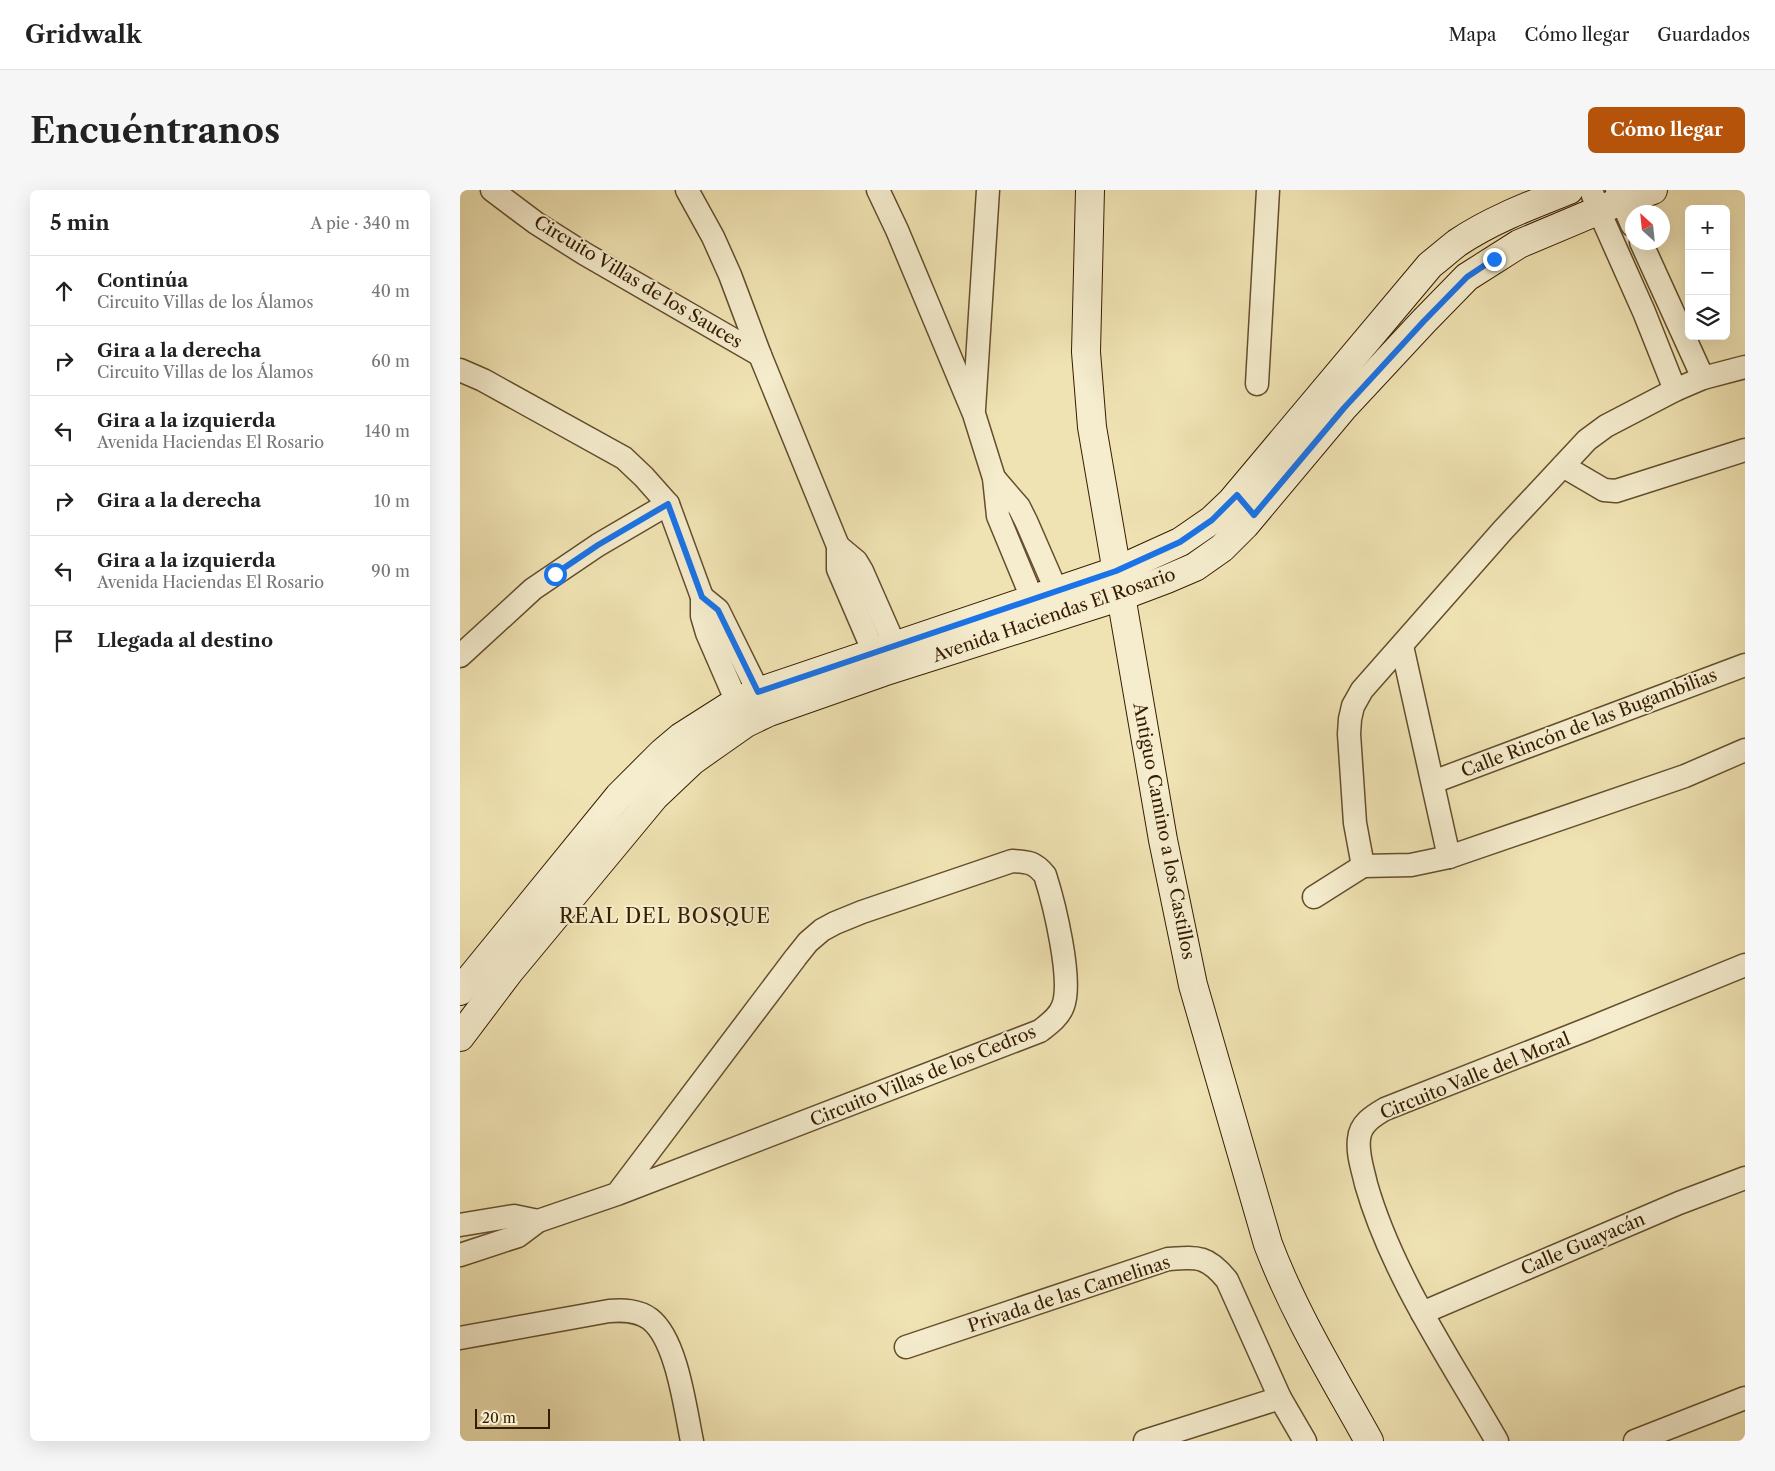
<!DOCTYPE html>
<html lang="es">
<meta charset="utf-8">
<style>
body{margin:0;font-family:"Libre Caslon Text",serif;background:#f6f6f6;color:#222}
.controls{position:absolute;right:15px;top:15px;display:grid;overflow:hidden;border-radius:8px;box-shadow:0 5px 20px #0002}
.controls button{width:45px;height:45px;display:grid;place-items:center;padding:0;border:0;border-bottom:1px solid #e0e0e0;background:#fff;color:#222;font:25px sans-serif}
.compass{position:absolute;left:1165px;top:15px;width:45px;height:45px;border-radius:50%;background:#fff;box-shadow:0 5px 20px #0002;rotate:333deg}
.scale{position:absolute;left:15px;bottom:12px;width:75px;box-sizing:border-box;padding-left:5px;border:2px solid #361d00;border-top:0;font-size:14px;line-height:18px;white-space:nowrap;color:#361d00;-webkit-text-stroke:4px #f5edce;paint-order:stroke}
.stop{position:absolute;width:15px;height:15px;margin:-11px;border:4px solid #1a73e8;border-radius:50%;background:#fff}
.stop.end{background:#1a73e8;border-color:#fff;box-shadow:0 1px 5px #0008}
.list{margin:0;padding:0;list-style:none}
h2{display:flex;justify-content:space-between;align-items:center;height:65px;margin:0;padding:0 20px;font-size:21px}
h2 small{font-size:16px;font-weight:400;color:#767676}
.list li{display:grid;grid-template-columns:32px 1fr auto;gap:15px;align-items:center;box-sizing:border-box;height:70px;padding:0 20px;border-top:1px solid #e0e0e0}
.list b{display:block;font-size:19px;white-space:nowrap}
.list p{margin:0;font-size:16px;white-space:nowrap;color:#767676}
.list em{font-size:16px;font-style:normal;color:#767676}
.icon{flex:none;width:28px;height:28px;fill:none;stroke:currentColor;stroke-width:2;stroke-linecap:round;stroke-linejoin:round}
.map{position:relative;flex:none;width:1285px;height:1251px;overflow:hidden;border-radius:8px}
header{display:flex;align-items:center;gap:30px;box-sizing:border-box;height:70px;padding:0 25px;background:#fff;border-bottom:1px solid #e0e0e0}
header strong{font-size:24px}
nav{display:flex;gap:28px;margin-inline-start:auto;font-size:18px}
.intro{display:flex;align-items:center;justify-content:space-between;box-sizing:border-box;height:120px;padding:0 30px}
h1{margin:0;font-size:35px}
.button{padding:12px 22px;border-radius:8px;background:#b45309;color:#fff;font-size:18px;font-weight:700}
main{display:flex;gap:30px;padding:0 30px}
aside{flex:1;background:#fff;border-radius:8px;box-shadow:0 5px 20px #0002}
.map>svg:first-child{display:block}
</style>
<header>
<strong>Gridwalk</strong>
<nav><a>Mapa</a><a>Cómo llegar</a><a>Guardados</a></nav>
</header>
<div class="intro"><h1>Encuéntranos</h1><a class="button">Cómo llegar</a></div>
<main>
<aside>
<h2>5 min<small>A pie · 340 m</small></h2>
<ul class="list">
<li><svg class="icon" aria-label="ahead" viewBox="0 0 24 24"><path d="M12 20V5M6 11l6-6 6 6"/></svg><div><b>Continúa</b><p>Circuito Villas de los Álamos</p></div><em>40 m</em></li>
<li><svg class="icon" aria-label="right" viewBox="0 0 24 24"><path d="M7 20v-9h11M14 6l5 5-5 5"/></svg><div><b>Gira a la derecha</b><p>Circuito Villas de los Álamos</p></div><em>60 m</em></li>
<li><svg class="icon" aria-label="left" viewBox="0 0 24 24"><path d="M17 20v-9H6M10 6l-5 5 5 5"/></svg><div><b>Gira a la izquierda</b><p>Avenida Haciendas El Rosario</p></div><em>140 m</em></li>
<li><svg class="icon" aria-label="right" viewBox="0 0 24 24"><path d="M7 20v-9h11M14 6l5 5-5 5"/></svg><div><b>Gira a la derecha</b></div><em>10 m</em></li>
<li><svg class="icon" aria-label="left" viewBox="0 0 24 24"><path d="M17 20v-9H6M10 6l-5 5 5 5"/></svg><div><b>Gira a la izquierda</b><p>Avenida Haciendas El Rosario</p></div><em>90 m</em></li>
<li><svg class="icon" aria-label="arrive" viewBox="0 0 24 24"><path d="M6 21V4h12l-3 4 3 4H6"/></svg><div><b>Llegada al destino</b></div></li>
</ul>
</aside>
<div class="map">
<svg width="1285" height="1251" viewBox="0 0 1285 1251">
<rect width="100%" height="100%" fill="#f0e3b3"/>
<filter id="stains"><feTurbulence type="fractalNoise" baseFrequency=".004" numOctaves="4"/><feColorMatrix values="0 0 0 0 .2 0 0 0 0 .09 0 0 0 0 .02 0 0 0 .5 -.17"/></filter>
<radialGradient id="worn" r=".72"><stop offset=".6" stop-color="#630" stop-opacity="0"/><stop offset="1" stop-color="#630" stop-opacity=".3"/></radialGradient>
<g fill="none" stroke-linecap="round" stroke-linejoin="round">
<defs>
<g id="street">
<path d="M32,0l44,33 49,31 175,101"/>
<path d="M227,0l26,47 17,38 30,80 78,191v23l43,100"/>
<path d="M418,0l19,40 77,184 20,64 4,38 41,99"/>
<path d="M1131,0l8,21 45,101 31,78"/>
<path d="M1157,0l15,35"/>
<path d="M1181,52l62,136"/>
<path d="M0,180l23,10 141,78 20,19 24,27 34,93v19l5,17 36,83"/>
<path d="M797,194l11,-194"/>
<path d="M514,219l14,-219"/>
<path d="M1103,276l41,24 12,1 129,-41"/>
<path d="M534,288l25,29 7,14 37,85"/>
<path d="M378,356l18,15 6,10 40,91"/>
<path d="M242,407l16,13 48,97"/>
<path d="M942,456l47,211"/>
<path d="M0,466l73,-67 65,-44 70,-41"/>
<path d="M973,592l312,-117"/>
<path d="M903,676l-8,-43 -6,-89 1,-15 3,-13 9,-16 141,-160 84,-90 19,-14 69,-36 28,-12 42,-11"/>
<path d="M903,676l48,-1 38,-8 236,-81 60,-26"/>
<path d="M854,707l49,-31"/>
<path d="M0,1035l54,-9 24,5"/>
<path d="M0,1065l58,-19 20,-15 79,-27 423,-163c9,-7 19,-14 23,-25 10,-26 -9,-103 -18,-131 -11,-13 -16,-13 -33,-14l-150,51 -27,11 -13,7 -14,12 -12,15 -179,237"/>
<path d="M962,1123l257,-110 66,-25"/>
<path d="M0,1148l149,-27c14,-1 29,-1 41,8 27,21 35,89 42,122"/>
<path d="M446,1157l262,-88c29,-2 39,-4 59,21l53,118 25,43"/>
<path d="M685,1251l135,-43"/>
<path d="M1037,1251c-47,-82 -105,-166 -131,-257 -3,-14 -9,-30 -7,-45 1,-15 14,-23 26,-30l203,-80 157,-64"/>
<path d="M1175,1251l110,-43"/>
</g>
<g id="secondary">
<path d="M630,0l-4,162 6,75 71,413 30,145 75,259c26,69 65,132 101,197"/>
<path d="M0,801l159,-195 43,-43 19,-16 55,-35 22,-10 358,-121 64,-29 32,-22 19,-18 199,-237c9,-7 18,-15 27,-22 34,-23 74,-38 112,-53"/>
<path d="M0,847l49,-65 146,-176 37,-35 24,-17 30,-21 23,-11 114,-40 239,-76 45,-17 28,-12 27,-19 23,-23 98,-117 81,-87 43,-44 52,-33 102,-43 32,-11"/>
</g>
</defs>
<use href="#street" stroke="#644e2d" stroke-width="25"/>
<use href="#secondary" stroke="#361d00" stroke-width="30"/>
<use href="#street" stroke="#f5edce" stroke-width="22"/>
<use href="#secondary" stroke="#f5edce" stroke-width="28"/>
</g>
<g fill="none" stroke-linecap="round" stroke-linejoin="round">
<path stroke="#1a73e8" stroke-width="6" d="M95,384l43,-29 70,-41 34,93 16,13 40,82 358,-121 64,-29 32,-22 25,-25 17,20 90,-107 80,-87 43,-44 27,-18"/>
</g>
<g text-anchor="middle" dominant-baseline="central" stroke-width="4" stroke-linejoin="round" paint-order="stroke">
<g font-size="18" fill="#361d00" stroke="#f5edce">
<text transform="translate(178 92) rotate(31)">Circuito Villas de los Sauces</text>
<text transform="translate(594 425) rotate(-19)">Avenida Haciendas El Rosario</text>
<text transform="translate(1129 533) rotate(-21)">Calle Rincón de las Bugambilias</text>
<text transform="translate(704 641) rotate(79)">Antiguo Camino a los Castillos</text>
<text transform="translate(463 886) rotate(-22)">Circuito Villas de los Cedros</text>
<text transform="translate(1015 886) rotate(-22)">Circuito Valle del Moral</text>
<text transform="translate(1123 1054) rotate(-23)">Calle Guayacán</text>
<text transform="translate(609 1104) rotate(-18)">Privada de las Camelinas</text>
</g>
<g font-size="20" letter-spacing="1" fill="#361d00" stroke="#f5edce">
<text x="205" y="726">REAL DEL BOSQUE</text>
</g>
</g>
<rect width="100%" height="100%" filter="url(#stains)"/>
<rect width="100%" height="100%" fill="url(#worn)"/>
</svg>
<div class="controls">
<button>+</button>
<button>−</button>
<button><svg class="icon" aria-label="layers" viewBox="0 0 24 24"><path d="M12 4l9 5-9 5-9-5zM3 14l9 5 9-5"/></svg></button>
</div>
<svg class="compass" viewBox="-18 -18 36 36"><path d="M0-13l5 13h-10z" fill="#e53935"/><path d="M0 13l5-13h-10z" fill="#767676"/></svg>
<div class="scale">20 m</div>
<div class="stop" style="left:95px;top:384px"></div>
<div class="stop end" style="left:1034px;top:69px"></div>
</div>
</main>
